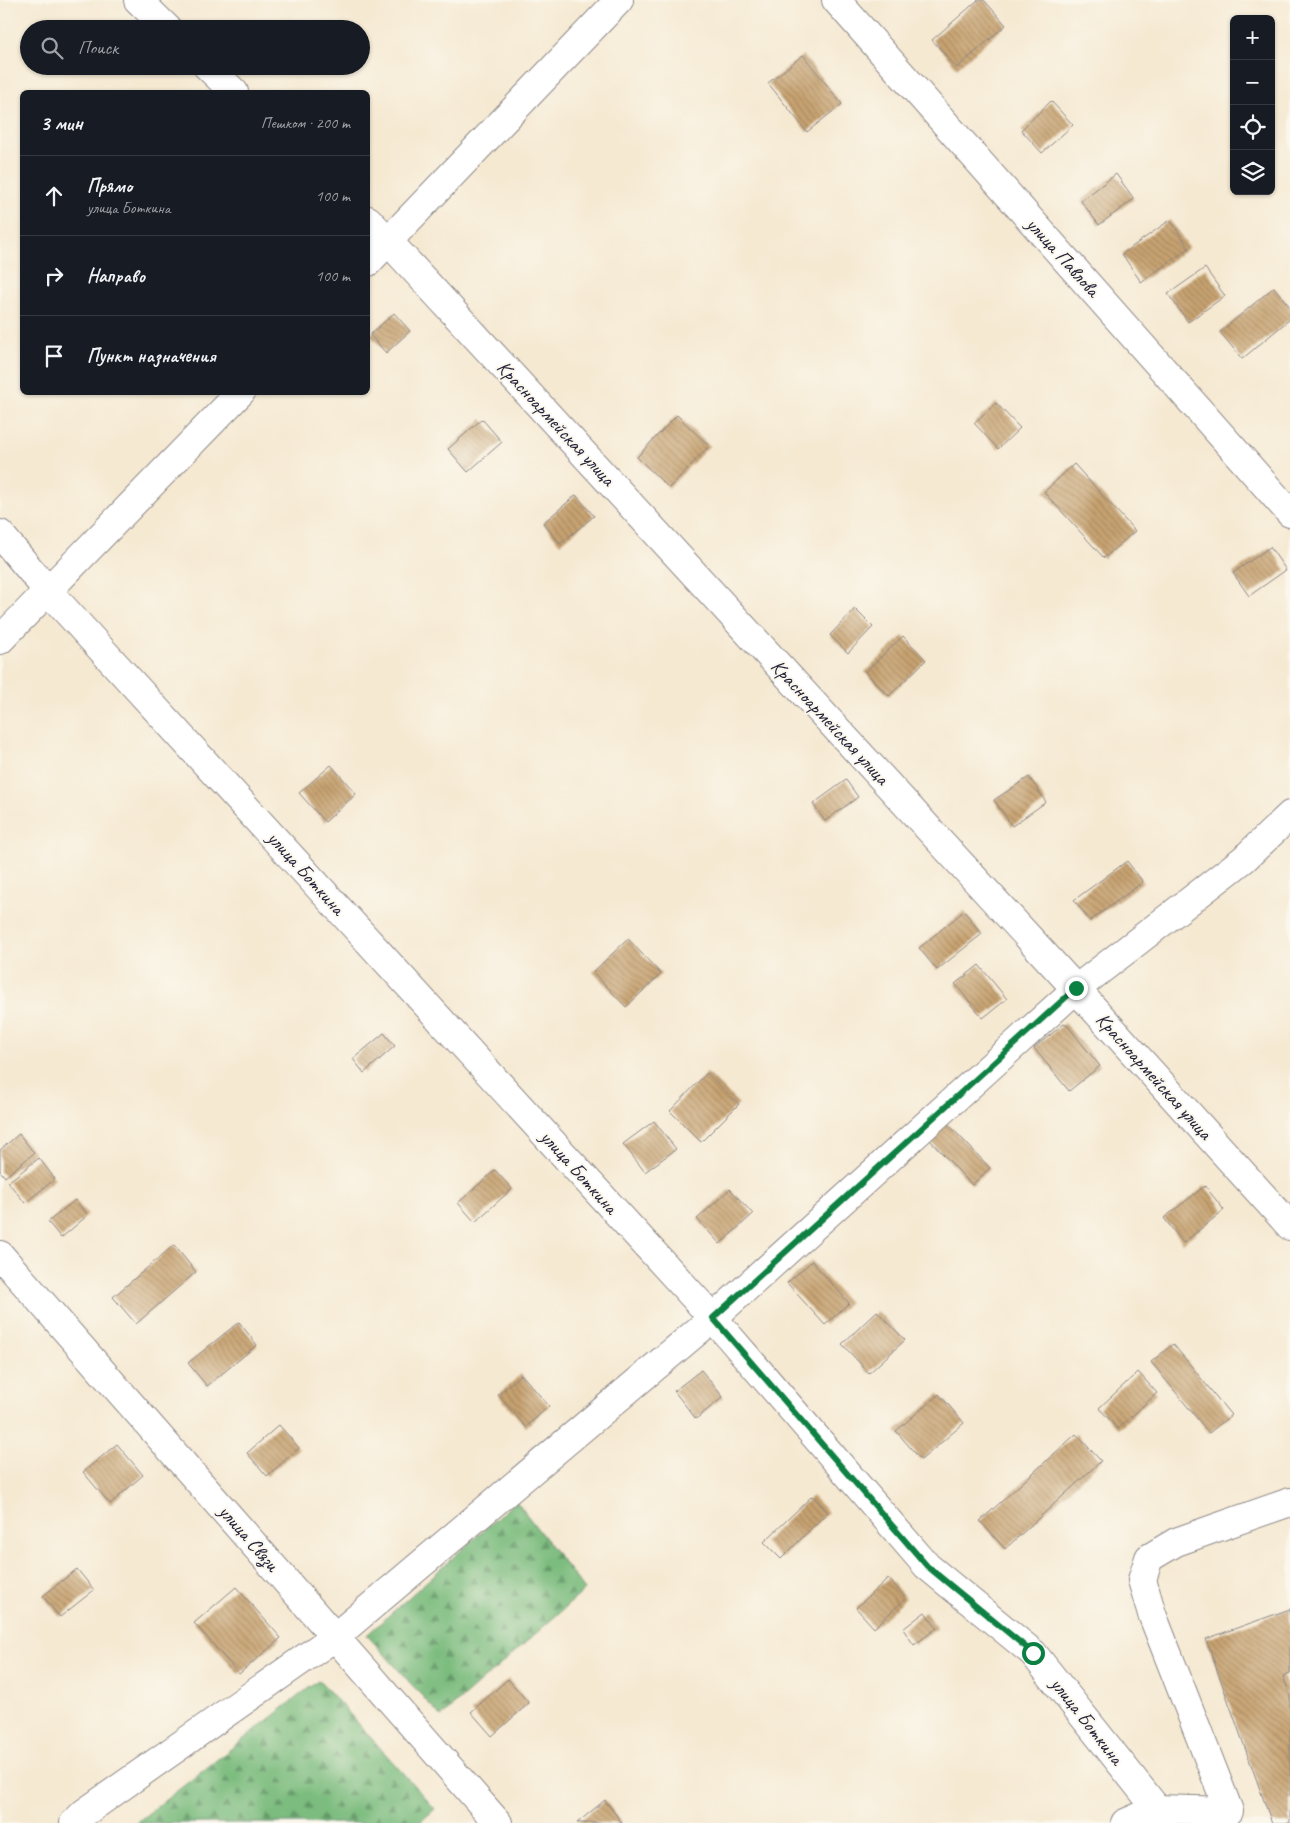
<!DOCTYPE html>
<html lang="ru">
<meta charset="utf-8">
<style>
body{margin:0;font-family:Caveat,sans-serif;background:#242831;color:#f1f3f6}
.controls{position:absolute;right:15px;top:15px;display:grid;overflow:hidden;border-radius:8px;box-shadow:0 1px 4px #0004}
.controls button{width:45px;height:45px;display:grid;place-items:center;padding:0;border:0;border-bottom:1px solid #363941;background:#171b24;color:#f1f3f6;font:25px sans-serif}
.stop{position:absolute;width:15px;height:15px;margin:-11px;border:4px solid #0b8043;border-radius:50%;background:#fff}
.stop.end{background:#0b8043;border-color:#fff;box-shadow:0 1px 5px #0008}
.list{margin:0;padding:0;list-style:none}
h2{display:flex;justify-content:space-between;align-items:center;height:65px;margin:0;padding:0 20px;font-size:21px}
h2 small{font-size:16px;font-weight:400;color:#9ea1a6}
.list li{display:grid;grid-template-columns:32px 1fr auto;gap:15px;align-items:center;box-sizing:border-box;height:80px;padding:0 20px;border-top:1px solid #363941}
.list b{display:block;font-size:19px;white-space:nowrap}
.list p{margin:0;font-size:16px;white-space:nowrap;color:#9ea1a6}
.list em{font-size:16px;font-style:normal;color:#9ea1a6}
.icon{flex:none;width:28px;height:28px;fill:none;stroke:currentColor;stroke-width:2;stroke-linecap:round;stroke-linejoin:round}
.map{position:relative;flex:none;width:1290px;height:1823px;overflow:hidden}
.search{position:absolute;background:#171b24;box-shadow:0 1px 4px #0004;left:20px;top:20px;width:350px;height:55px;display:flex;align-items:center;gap:12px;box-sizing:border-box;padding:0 18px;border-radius:28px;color:#9ea1a6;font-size:19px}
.panel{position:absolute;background:#171b24;box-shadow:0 1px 4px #0004;left:20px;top:90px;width:350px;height:305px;border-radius:8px}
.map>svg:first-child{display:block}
</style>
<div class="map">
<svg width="1290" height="1823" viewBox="0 0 1290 1823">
<defs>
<pattern id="forest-firs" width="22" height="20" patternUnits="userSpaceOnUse" patternTransform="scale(1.25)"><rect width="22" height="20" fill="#7bbc7e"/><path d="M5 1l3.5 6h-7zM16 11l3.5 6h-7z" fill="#649868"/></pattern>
<pattern id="building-back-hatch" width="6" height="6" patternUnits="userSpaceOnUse" patternTransform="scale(1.25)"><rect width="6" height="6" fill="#c8a371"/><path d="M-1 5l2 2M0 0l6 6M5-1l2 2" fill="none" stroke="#a2845e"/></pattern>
</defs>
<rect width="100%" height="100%" fill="#fbf7ec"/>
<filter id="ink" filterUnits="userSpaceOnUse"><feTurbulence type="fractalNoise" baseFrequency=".02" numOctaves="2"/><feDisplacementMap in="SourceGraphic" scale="10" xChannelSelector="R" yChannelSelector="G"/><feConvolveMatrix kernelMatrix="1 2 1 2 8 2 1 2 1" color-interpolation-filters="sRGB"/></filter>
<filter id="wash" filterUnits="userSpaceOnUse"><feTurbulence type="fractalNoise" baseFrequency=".0096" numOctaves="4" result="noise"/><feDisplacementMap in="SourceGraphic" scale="20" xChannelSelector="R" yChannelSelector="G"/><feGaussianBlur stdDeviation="1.12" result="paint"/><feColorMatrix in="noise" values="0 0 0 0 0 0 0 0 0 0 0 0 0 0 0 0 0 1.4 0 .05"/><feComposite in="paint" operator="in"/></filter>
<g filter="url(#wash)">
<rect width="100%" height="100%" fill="#f5e9d2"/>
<g fill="url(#forest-firs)" stroke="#4e6f5c">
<path d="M516,1501l69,89 -144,127 -74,-82z"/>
<path d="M319,1680l116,129 -16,14h-283z"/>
</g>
<g id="blocks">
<g fill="url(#building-back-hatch)">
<path d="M978,0h6l22,25 -49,43 -25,-28z"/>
<path d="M803,55l39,49 -35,28 -39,-49z"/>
<path d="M1051,101l22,24 -31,28 -21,-23z"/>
<path d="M1116,174l18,25 -35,26 -18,-24z"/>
<path d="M1170,220l19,28 -48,34 -19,-28z"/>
<path d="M1205,268l20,28 -37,26 -20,-28z"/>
<path d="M1274,287l16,20v12l-48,40 -22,-27z"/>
<path d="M394,313l16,18 -24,22 -16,-18z"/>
<path d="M996,403l24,25 -22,21 -24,-26z"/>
<path d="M677,415l32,31 -40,42 -32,-31z"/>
<path d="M482,419l20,23 -34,30 -20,-23z"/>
<path d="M1074,464l61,67 -31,27 -60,-66z"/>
<path d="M576,495l18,21 -34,28 -17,-21z"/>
<path d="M1270,547l16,23 -37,26 -16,-23z"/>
<path d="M855,609l18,18 -25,26 -18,-18z"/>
<path d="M903,636l23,24 -37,36 -24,-24z"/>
<path d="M331,765l25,29 -31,28 -26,-29z"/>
<path d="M1029,777l17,25 -34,24 -18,-26z"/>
<path d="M846,780l12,17 -33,24 -12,-17z"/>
<path d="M1127,861l16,21 -53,39 -16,-21z"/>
<path d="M964,911l18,23 -45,36 -18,-22z"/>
<path d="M628,939l33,35 -35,33 -33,-35z"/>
<path d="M979,965l28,34 -24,19 -28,-34z"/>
<path d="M1065,1023l35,43 -31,25 -35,-43z"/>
<path d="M384,1033l11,13 -31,27 -11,-14z"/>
<path d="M707,1073l32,31 -38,38 -31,-31z"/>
<path d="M654,1121l22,28 -31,23 -22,-28z"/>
<path d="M947,1123l43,45 -18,17 -43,-46z"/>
<path d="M19,1134l15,19 -29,24 -5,-6v-21z"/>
<path d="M39,1158l16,21 -30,24 -17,-21z"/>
<path d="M495,1170l17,19 -37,33 -17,-19z"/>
<path d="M1205,1186l19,24 -41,33 -19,-25z"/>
<path d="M730,1189l23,25 -33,30 -23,-25z"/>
<path d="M75,1200l13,15 -27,23 -13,-16z"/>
<path d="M174,1245l22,27 -60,52 -23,-27z"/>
<path d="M812,1261l37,42 -24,22 -38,-42z"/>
<path d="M877,1311l28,29 -36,33 -27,-29z"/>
<path d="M239,1322l18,23 -50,41 -19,-23z"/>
<path d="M1173,1344l58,71 -22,18 -58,-71z"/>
<path d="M701,1370l22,27 -27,22 -22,-28z"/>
<path d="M1138,1372l19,21 -39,36 -19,-21z"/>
<path d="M521,1374l28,32 -23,21 -28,-32z"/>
<path d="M939,1394l25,29 -43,37 -25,-29z"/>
<path d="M279,1425l20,23 -32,28 -20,-23z"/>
<path d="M1076,1434l25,27 -96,88 -25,-28z"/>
<path d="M117,1444l26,31 -33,29 -27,-32z"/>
<path d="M812,1496l16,16 -47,47 -17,-17z"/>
<path d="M77,1569l17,21 -34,27 -17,-21z"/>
<path d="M888,1578l18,20 -32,30 -18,-20z"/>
<path d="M236,1587l45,51 -42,36 -45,-51z"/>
<path d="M1290,1609v64l-7,3 7,19v128h-18l-66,-184z"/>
<path d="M925,1612l12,16 -23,17 -11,-16z"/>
<path d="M508,1679l21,24 -37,33 -21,-24z"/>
<path d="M605,1800l17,23h-45z"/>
</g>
</g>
</g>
<g filter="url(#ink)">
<use href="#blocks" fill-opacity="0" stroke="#8c8686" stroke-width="1"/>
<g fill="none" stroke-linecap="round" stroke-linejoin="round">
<defs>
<g id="minor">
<path d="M138,0l30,29"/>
<path d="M836,0l454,513"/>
<path d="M207,66l27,26"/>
<path d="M368,220l20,21 688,748 214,237"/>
<path d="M368,262l251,-262"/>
<path d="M0,534l48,57 665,727 214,248 106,87 124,156"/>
<path d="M0,640l241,-248"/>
<path d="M0,1255l498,568"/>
<path d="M74,1823l10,-10 252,-177 377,-318 363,-329 168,-130 46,-44"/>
<path d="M1125,1823l32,-14 72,2 -77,-197 -10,-34 7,-22 27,-16 114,-40"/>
</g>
</defs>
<use href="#minor" stroke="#8c8686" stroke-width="30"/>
<use href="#minor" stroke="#fff" stroke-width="28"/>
</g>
</g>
<g fill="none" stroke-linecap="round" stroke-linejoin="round" filter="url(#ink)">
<path stroke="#0b8043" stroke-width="6" d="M1033,1653l-106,-87 -214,-248 363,-330"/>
</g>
<g text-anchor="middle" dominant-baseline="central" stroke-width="4" stroke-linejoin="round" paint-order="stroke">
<g font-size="20" fill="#22223b" stroke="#fbf7ec">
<text transform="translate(1063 257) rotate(48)">улица Павлова</text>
<text transform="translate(556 423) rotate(47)">Красноармейская улица</text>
<text transform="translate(830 722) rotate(47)">Красноармейская улица</text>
<text transform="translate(306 873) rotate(48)">улица Боткина</text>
<text transform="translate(1154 1076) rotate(48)">Красноармейская улица</text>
<text transform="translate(579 1172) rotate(48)">улица Боткина</text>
<text transform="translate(249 1538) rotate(49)">улица Связи</text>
<text transform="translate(1087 1721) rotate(52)">улица Боткина</text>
</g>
</g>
</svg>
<div class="controls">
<button>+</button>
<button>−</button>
<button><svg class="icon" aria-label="locate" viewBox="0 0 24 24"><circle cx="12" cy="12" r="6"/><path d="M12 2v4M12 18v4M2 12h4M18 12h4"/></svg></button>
<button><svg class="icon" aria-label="layers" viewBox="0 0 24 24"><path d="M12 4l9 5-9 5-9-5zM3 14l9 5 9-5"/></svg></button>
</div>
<div class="stop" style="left:1033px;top:1653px"></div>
<div class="stop end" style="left:1076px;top:988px"></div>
<div class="search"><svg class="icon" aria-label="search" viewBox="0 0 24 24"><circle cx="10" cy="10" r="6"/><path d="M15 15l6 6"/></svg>Поиск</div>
<section class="panel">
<h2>3 мин<small>Пешком · 200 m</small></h2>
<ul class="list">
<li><svg class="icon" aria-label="ahead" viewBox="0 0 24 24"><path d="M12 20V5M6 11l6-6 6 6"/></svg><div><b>Прямо</b><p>улица Боткина</p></div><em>100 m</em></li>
<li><svg class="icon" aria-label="right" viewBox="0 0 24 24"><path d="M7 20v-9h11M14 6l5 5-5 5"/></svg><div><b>Направо</b></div><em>100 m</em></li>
<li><svg class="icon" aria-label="arrive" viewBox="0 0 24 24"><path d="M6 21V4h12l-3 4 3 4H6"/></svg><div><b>Пункт назначения</b></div></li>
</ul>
</section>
</div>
